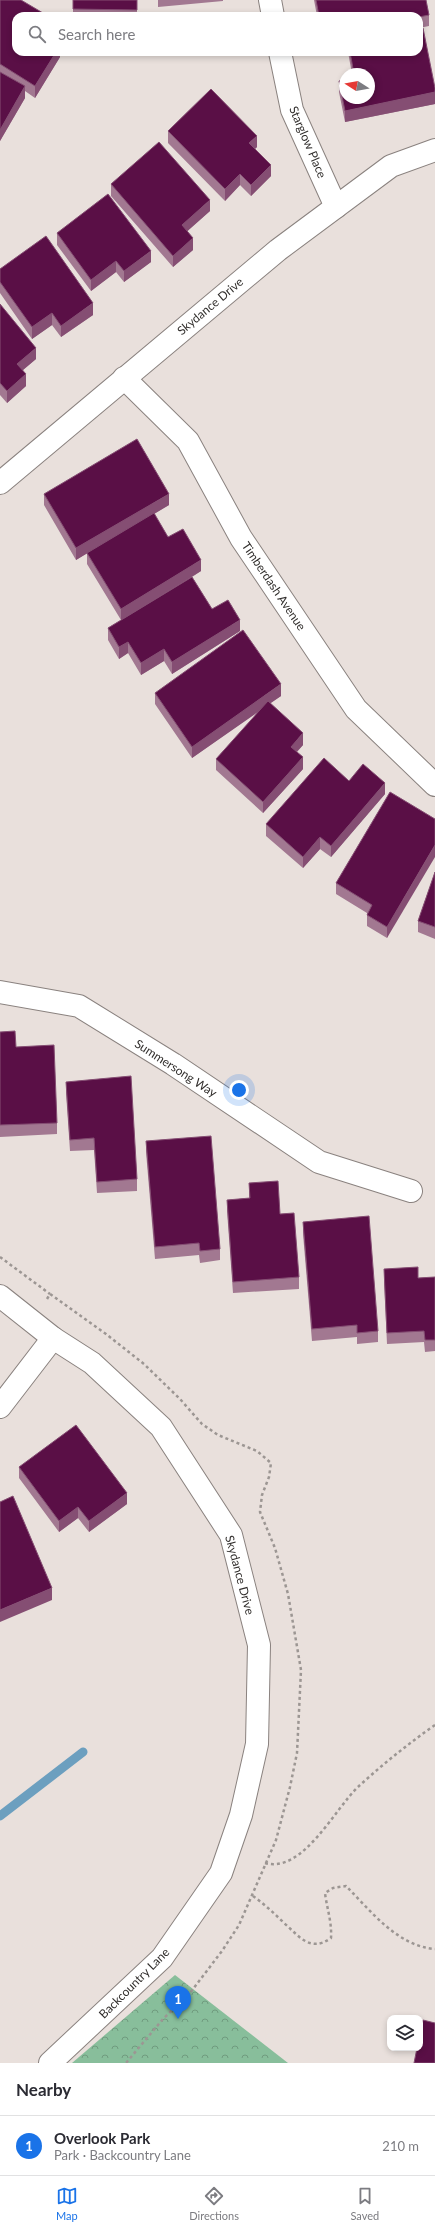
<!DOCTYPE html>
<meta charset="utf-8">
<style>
body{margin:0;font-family:Lato,sans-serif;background:#f7f7f7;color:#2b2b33}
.controls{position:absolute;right:12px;bottom:12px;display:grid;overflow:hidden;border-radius:8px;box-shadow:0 2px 6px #0003}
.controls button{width:36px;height:36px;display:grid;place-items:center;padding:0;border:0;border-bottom:1px solid #e1e1e2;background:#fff;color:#2b2b33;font:20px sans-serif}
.compass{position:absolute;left:339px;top:68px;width:36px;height:36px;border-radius:50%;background:#fff;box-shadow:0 2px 6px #0003;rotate:281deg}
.you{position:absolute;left:239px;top:1090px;width:14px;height:14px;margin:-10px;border:3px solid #fff;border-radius:50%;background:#1a73e8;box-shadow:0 0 0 6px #1a73e833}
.badge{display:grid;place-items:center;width:26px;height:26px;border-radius:50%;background:#1a73e8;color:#fff;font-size:13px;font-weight:700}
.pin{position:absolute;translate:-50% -33px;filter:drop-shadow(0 1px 2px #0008)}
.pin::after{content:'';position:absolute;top:21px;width:14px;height:12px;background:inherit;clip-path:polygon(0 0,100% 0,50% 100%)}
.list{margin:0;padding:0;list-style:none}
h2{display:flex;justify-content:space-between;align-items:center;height:52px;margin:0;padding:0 16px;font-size:17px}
h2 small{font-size:13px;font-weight:400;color:#7c7c81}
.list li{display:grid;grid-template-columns:26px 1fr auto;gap:12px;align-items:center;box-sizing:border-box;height:60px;padding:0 16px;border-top:1px solid #e1e1e2}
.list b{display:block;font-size:15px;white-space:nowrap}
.list p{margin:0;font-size:13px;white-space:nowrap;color:#7c7c81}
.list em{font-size:13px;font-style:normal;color:#7c7c81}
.icon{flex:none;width:22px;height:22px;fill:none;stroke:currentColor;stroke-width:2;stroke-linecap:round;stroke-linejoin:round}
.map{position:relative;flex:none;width:435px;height:2063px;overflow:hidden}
.search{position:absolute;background:#fff;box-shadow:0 2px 6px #0003;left:12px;right:12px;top:12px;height:44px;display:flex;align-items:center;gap:10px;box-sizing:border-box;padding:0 14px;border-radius:12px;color:#7c7c81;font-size:15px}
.sheet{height:112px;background:#fff}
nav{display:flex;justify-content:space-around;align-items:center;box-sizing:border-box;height:56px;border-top:1px solid #e1e1e2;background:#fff;font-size:11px;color:#7c7c81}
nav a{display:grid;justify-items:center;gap:2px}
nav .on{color:#1a73e8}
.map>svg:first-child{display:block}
</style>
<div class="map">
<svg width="435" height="2063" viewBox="0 0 435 2063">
<defs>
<pattern id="park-crowns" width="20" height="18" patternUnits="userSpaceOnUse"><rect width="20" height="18" fill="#88be9b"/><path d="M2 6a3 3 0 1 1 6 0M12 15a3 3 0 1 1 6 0" fill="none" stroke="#709b7f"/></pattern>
</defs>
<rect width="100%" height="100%" fill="#e9e0dc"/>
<path fill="url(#park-crowns)" d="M175,1975l113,88h-216z"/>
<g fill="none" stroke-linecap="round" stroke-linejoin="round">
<path stroke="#6c9fbf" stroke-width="9" d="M0,1816l83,-64"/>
<defs>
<g id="minor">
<path d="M270,0l3,16"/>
<path d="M280,52l12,58 44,97"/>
<path d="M124,378l64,63 53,97 115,171 79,76"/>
<path d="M0,483l278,-233 113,-84 44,-16"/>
<path d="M0,992l79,14 94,58 146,98 92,29"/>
<path d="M0,1296l53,42 39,25 69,64 70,108 28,110 -2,99 -16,71 -20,58 -59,85 -112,105"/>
<path d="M0,1407l53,-69"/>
</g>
</defs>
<use href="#minor" stroke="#8a827f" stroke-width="24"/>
<g stroke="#9c9693" stroke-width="2.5" stroke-dasharray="3 3" stroke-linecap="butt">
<path d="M0,1257l50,37"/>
<path d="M47,1299l3,-5 56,40 38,30 36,35 22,25 16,11 39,16 14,12 -2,14 -7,18 -2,17 15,36 13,46 13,76 -4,83 -7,34 -14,53 -37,85 -17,26 -32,42 -27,26 -37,44"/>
<path d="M265,1863c38,11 70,-55 94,-77 24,-22 49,-42 76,-61"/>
<path d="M253,1896c11,8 21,17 31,27 15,13 26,30 47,15 1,-16 -4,-29 -6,-45l8,-5 13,-2c25,25 51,60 89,63"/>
</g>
<use href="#minor" stroke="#fff" stroke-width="22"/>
</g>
<g fill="#a27891">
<path d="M0,0l16,16 44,36v5l-25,41 -10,-7v7l-25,43z"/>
<rect x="73" y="0" width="64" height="16"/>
<path d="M158,0h65v1l-65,6z"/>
<path d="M314,0h112l3,15v11l-10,2v-12h-102z"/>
<path d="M348,52h71l16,36v16l-90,18 -6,-30v-11l30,-7h-17z"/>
<path d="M168,131l89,16 -2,2 16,27 -20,20 -11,-11 -15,16 -57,-58z"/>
<path d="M111,184l99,27 -23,20 6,19 -20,17 -62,-71z"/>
<path d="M57,233l94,29 -27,20 -8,-10 -25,19 -34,-46z"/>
<path d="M0,269l93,46 -32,22 -9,-12 -20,14 -32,-46z"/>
<path d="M0,304l36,55 -13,11 3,16 -19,17 -7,-8z"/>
<path d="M44,494l125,11 -15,9 14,23 33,34 -9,6 20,32 28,22 -68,43 -8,-13 -23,14 -13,-22 -9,6 -11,-19v-12l50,-31 -37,23 -34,-56v-11l-11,7 -32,-55z"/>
<path d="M155,693l126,3 -11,7 33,42 -6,7 6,17 -40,44 -47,-43v-11l44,-49 -68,48 -37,-54z"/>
<path d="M349,781l36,13 -54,63 -11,-8 -17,19 -37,-32v-12z"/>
<path d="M435,819l-48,119 -20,-12v-13l-31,-19v-11z"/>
<path d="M435,872v67l-17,-7v-11z"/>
<path d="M0,1032l16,15 41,76v11l-57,3z"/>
<path d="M66,1082l71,97v12l-40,2 -3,-43 -24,1 -4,-58z"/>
<path d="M146,1141l74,108v11l-20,3 -1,-8 -44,4 -9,-107z"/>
<path d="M249,1183l31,31 19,63v12l-66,4 -6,-82v-11l22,-2z"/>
<path d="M303,1222l75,109v11l-21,2v-7l-45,4 -9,-107z"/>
<path d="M384,1269l34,9 17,-1v74l-10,1 -1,-10 -37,2 -3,-63z"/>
<path d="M19,1467l108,37 -38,28 -11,-14 -19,14 -40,-54z"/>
</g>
<g fill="#854e73">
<path d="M56,52h4v5l-25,41v-12z"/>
<path d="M25,86v12l-25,43v-11z"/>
<path d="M435,92v12l-90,18v-11z"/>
<path d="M257,136v11l-8,7v-11z"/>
<path d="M271,165v11l-20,20v-11z"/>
<path d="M240,174v11l-15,16v-12z"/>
<path d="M210,200v11l-28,25v-11z"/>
<path d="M193,238v12l-20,17v-11z"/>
<path d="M151,251v11l-27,20v-11z"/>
<path d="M116,261v11l-25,19v-11z"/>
<path d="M93,303v12l-32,22v-11z"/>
<path d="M52,313v12l-20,14v-12z"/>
<path d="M36,348v11l-19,16v-11z"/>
<path d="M26,374v12l-19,17v-12z"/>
<path d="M169,494v11l-93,55v-12z"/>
<path d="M201,560v11l-80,49v-11z"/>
<path d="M240,620v11l-68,43v-12z"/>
<path d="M128,642v11l-9,6v-12z"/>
<path d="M164,649v12l-23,14v-12z"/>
<path d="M281,684v12l-89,62v-11z"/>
<path d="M303,733v12l-12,13v-11z"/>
<path d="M303,757v12l-40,44v-11z"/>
<path d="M385,783v11l-54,63v-11z"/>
<path d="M320,837v12l-17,19v-11z"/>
<path d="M435,845v12l-48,81v-11z"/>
<path d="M127,1493v11l-38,28v-11z"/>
<path d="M78,1507v11l-19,14v-11z"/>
<path d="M52,1588v12l-52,22v-12z"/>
</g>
<g fill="#5a0f46" stroke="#854e73">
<path d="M0,0h21l27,16h-32v36h40l-21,34 -35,-22z"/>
<path d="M73,0h64v10l-64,-1z"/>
<path d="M316,0h110l3,15 -10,2v-1h-100z"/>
<path d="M423,28l12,60v4l-90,19 -6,-30 6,-1v18h24v-24h-15l-4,-22h69v-23z"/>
<path d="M0,72l25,14 -25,44z"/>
<path d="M211,89l46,47 -8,7 22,22 -20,20 -11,-11 -15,15 -57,-58z"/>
<path d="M159,142l51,58 -28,25 11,13 -20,18 -62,-72z"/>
<path d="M108,194l43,57 -27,20 -8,-10 -25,19 -34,-47z"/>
<path d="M46,236l47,67 -32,23 -9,-13 -20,14 -32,-45v-13z"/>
<path d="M0,304l36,44 -19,16 9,10 -19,17 -7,-8z"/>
<path d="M137,439l32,55 -93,54 -32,-54z"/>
<path d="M154,513l14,24 15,-8 18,31 -80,49 -34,-56z"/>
<path d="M192,577l20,32 16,-9 12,20 -68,42 -8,-13 -23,14 -13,-21 -9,5 -11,-19z"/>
<path d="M243,630l38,54 -89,63 -37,-54z"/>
<path d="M268,701l35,32 -12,14 12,10 -40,45 -47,-43z"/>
<path d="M324,758l25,23 14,-17 22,19 -54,63 -11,-9 -17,20 -37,-33z"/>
<path d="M390,792l45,27v26l-48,82 -20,-12 5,-10 -36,-22z"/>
<path d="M435,872v55l-17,-6z"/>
<path d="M15,1031l1,16 38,-2 3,78 -57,2v-93z"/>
<path d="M131,1076l6,103 -40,3 -3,-44 -24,2 -4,-58z"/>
<path d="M211,1136l9,113 -20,2 -1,-8 -44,4 -9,-106z"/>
<path d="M278,1181l2,33 14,-1 5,64 -66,5 -6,-82 23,-2 -1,-15z"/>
<path d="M369,1216l9,115 -21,2v-8l-45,4 -9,-107z"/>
<path d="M418,1267v11l17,-1v63h-10l-1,-9 -37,2 -3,-64z"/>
<path d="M76,1425l51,68 -38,28 -11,-14 -19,14 -40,-54z"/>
<path d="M13,1496l39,92 -52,22v-108z"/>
<path d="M423,2020l12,3v40h-21l3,-15h3v-14z"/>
</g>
<g text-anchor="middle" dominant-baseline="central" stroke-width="4" stroke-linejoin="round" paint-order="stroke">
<g font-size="12" fill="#312e2c" stroke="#fff">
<text transform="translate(308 142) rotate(67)">Starglow Place</text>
<text transform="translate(210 306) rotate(-40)">Skydance Drive</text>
<text transform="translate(274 586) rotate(56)">Timberdash Avenue</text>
<text transform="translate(176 1068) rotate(33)">Summersong Way</text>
<text transform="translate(240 1575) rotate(75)">Skydance Drive</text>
<text transform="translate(134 1983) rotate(-45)">Backcountry Lane</text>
</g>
</g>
</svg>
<div class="controls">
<button><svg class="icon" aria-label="layers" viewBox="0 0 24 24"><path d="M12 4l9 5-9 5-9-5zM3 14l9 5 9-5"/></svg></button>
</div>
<svg class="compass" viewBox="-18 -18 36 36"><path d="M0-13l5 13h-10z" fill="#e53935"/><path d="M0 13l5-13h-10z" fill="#7c7c81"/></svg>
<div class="you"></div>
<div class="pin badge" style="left:178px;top:2019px">1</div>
<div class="search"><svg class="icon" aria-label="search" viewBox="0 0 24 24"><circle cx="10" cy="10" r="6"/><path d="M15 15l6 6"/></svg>Search here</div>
</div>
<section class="sheet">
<h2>Nearby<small></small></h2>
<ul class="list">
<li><span class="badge">1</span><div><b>Overlook Park</b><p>Park · Backcountry Lane</p></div><em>210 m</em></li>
</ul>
</section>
<nav>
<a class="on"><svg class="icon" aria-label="map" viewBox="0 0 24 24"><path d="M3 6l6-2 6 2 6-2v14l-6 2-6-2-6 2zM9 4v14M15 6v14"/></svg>Map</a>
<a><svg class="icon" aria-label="directions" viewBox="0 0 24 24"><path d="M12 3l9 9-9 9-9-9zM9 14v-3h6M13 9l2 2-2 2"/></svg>Directions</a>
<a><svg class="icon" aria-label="saved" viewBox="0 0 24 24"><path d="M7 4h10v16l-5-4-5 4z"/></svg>Saved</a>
</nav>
